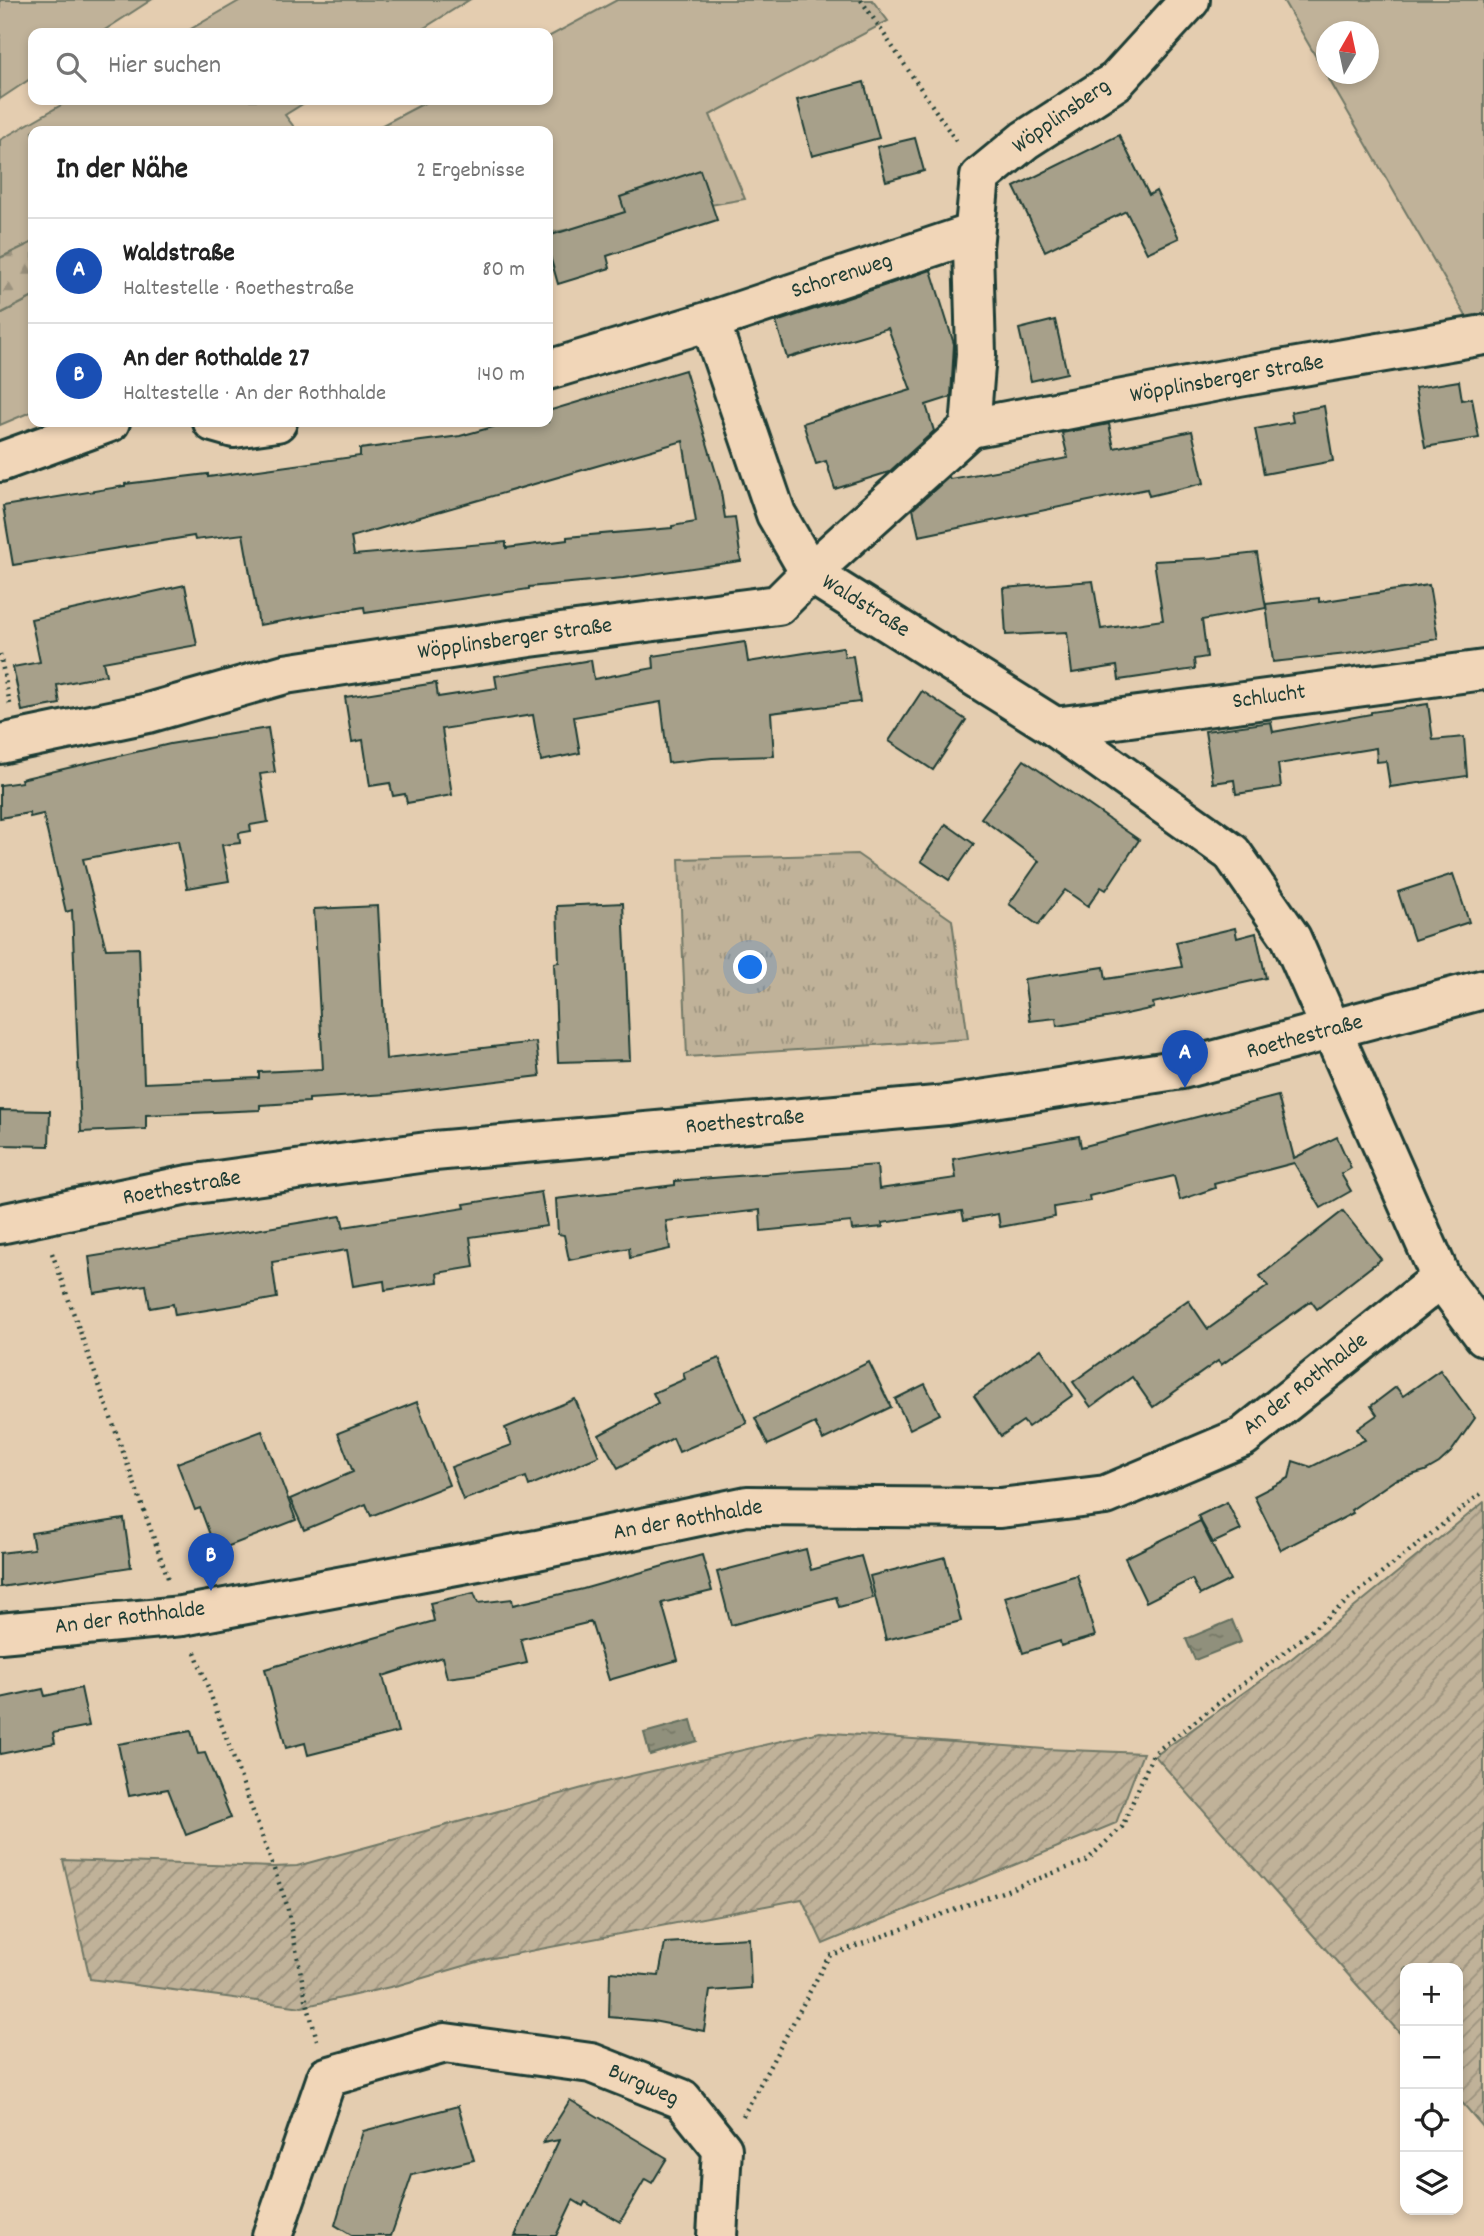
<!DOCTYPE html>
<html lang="de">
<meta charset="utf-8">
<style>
body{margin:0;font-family:Dekko,sans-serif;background:#f6f6f6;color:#222}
.controls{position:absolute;right:21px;bottom:21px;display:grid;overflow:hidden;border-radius:14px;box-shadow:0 4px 10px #0003}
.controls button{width:63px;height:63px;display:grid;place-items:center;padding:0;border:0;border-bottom:2px solid #e0e0e0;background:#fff;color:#222;font:35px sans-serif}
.compass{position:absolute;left:1316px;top:21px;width:63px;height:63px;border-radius:50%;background:#fff;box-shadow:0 4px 10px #0003;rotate:9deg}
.you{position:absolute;left:751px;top:968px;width:24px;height:24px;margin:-18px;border:5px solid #fff;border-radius:50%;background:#1a73e8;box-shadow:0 0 0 10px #1a73e833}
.badge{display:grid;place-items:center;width:46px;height:46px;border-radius:50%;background:#2563eb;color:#fff;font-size:23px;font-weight:700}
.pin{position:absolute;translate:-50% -58px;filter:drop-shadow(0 2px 4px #0008)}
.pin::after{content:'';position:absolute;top:37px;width:24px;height:21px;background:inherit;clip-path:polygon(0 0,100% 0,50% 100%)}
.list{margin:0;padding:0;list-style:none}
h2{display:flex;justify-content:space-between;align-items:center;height:91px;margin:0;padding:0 28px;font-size:30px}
h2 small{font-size:23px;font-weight:400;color:#767676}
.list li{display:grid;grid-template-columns:46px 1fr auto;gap:21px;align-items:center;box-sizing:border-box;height:105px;padding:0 28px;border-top:2px solid #e0e0e0}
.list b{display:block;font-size:26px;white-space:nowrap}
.list p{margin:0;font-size:23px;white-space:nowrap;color:#767676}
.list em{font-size:23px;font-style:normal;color:#767676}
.icon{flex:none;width:38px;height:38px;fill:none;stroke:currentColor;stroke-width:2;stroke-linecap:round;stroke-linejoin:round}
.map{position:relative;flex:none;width:1484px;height:2236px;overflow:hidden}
.search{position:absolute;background:#fff;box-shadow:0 4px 10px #0003;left:28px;top:28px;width:525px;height:77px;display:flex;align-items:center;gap:18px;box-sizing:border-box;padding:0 24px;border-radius:14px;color:#767676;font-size:26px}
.panel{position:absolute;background:#fff;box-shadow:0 4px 10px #0003;left:28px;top:126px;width:525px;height:301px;border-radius:14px}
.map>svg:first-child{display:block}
</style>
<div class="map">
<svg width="1484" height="2236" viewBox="0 0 1484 2236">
<defs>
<pattern id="forest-firs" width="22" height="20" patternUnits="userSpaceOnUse" patternTransform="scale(1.75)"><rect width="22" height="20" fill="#c0b299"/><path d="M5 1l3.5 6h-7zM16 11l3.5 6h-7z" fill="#9b927e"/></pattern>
<pattern id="park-tufts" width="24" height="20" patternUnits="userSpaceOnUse" patternTransform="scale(1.75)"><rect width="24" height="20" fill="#c0b299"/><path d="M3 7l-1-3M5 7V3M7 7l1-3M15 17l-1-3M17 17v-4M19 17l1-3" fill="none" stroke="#9b927e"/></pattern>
<pattern id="garden-furrows" width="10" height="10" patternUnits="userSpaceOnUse" patternTransform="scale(1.75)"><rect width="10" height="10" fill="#c0b299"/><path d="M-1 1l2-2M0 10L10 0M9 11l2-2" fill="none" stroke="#9b927e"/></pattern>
<pattern id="water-ripples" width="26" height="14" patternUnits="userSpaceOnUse" patternTransform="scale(1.75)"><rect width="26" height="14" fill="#90907b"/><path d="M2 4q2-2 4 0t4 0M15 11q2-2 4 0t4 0" fill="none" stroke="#757766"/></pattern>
</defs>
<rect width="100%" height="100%" fill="#e4cdb0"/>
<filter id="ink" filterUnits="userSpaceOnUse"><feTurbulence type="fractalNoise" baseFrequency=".0143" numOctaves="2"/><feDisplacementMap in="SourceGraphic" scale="14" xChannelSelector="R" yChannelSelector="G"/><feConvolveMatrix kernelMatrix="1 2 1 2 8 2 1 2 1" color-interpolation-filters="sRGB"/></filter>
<g filter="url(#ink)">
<g fill="#c0b299" stroke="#707866" stroke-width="2" fill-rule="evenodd">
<path d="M0,0h151l-51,33h-67v44l-33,22z"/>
<path d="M241,0h228l-53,33h-232z"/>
<path d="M617,0h255l16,21 -178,94 35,84 -197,34v-102h-177l59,-31h118v-63z"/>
<path d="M1283,0h201v320l-14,3zM1326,32h42v42h-42z"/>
<path d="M70,100h239l-24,15 12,16h-264v111l-33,16v-118z"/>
<path d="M33,297v114l-33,14v-111z"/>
</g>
<path fill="url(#forest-firs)" stroke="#707866" stroke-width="2" d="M33,242v55l-33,17v-56z"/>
<path fill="url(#park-tufts)" stroke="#707866" stroke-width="2" d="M857,854l95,66 16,119 -281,18 -8,-198z"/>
<g fill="url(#garden-furrows)" stroke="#707866" stroke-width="2">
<path d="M1484,1502v626l-26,-30v-130h-53v71l-250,-283 136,-97z"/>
<path d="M820,1732l225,17 98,4 -27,70 -293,121 -21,-45 -314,60 -89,26 -97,22 -212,-28 -27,-119 210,7 24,-1 304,-83z"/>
</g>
<g fill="url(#water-ripples)" stroke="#636f5f" stroke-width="2">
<path d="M1232,1620l9,22 -46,18 -9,-21z"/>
<path d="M691,1720l6,21 -47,14 -6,-22z"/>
</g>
<g fill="#a7a08a" stroke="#1f3d34" stroke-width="2" fill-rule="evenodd">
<path d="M864,82l15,56 -67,18 -15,-56z"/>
<path d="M1119,135l30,60 7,-4 23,47 -32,15 -21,-42 -81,40 -31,-64z"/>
<path d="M915,138l9,33 -38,10 -9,-34z"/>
<path d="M700,170l17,50 -110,36 3,12 -52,16 -10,-35v-13l77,-24 -5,-15z"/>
<path d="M931,270l23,74 -3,53 -25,8 8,26 -45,41 -54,17 -9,-28 -10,3 -13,-41 108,-33 -23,-62 -101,30 -11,-36z"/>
<path d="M1055,320l12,53 -36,8 -12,-52z"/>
<path d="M685,370l35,116 5,32 10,-1 6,44 -118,17 -94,9v2l-164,24 -1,-6 -105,18 -16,-91 -48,6 -1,-4 -181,29 -10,-59 122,-20v-2l83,-10v3l152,-21v-7l100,-13 51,-14h37v-11zM683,441l13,81 -24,4v2l-105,9v3l-61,8v-6l-152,13 -3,-18z"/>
<path d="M1459,381l3,19 10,-2 7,40 -54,9 -10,-59z"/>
<path d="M1324,406l9,55 -69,13 -9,-45 38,-7 -2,-10z"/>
<path d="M1109,424l5,24 78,-17 12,52 -55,13 -2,-7 -228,47 -6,-27 36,-32 1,2 118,-21 -6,-25z"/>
<path d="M1257,553l9,55 -64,12 5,37 -13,2 1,10 -76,11 -2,-14 -45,7 -5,-41 -61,3 -3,-47 90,-7 8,48 62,-9 -9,-59 58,-3z"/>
<path d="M185,585l12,60 -94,17 3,13 -49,10 3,19 -38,7 -9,-44 27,-5 -9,-43z"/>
<path d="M1429,585l9,54 -91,15 -74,8 -7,-58 53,-6v4z"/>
<path d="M745,642l3,20 95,-15 2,10 8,-1 7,46 -89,11 3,43 -62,2 -44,5 -7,-61 -87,15 6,36 -39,8 -8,-46 -91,14 10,66 -45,8 -2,-9 -12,2 -3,-13 -20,3 -7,-46 -11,2 -7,-45 91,-14 2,14 59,-9 -2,-12 96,-16 3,19 60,-11 -1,-12z"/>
<path d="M922,691l44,29 -33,50 -44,-29z"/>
<path d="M1428,704l5,36 31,-3 3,39 -77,11 -4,-26 -9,1 -1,-14 -98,16 3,23 -45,7 -2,-14 -21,3 -8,-52 66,-9 2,10 98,-18v-2z"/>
<path d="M268,728l7,44 -15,2 8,48 -18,3 1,6 -12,2 1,10 -18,2 7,36 -42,7 -9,-47 -95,18 23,90 33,-1 5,135 115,-5v-6l64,-3 -9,-160 64,-3 8,153 150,-17 4,34 -152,18 -79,5v3l-49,3v5l-114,5v14l-65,3 -9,-222 -6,2 -23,-98 -13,3 -1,-4 -29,5v-33l22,-3 -1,-3 149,-35z"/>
<path d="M1024,760l115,80 -33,50 -5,-3 -13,19 -23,-16 -27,35 -29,-21 30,-43 -58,-43z"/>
<path d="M946,824l28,20 -25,36 -28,-19z"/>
<path d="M1453,874l16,48 -55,18 -16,-48z"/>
<path d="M623,903l7,157 -72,2 -4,-99 5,-1 -2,-56z"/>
<path d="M1235,928l2,10 19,-5 10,45 -113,25 1,5 -42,9 -55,9 -1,-8 -26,3 -6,-42 80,-12 2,12 76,-12 -6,-25z"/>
<path d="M1278,1096l16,62 43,-21 14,31 -10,6 10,17 -30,17 -27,-45 -80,21 1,4 -35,12 -6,-24 -85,20 1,5 -36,6 1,10 -55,10 -2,-13 -34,6 -2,-9 -80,12 1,4 -31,3 -1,-8 -90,9 -1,-21 -94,11 4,28 -40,9 -1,-10 -60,12 -5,-25 -6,-1 -2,-35 119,-14v-4l202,-16 2,24 77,-11 -3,-19 126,-23 2,11z"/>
<path d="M0,1110l50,1 -1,35 -49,-1z"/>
<path d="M541,1192l6,34 -77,11 4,30 -37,6 1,9 -53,8 -1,-9 -31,5 -6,-36 -75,12 5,36 -45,8 -57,9 -2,-11 -23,4 -4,-23 -52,8 -5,-36 252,-41 3,13 -1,-2 122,-19 -1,-4z"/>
<path d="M1343,1211l38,48 -64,50 -6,-8 -90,64 -3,-4 -65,46 -21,-30 -41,30 -18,-25 115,-82 20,29 60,-43 -8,-10z"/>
<path d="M1041,1349l32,46 -45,32 -5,-6 -22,15 -27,-40z"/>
<path d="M719,1358l28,65 -68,29 -6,-14 -55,30 -19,-33 59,-32 -5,-10 32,-14 -2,-6z"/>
<path d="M869,1362l22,45 -68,33 -8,-17 -47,22 -13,-27z"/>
<path d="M1440,1370l35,48 -24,34 -12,11 -14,8 -30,9 -44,30 2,3 -72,37 -27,-54 35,-18 4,-17 18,6 54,-27 -8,-11 20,-14 -6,-9 25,-19 7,9z"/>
<path d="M925,1384l15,30 -30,15 -15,-30z"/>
<path d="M575,1399l24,57 -70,30 -3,-9 -63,23 -12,-33 61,-22 -7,-17z"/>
<path d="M417,1402l32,83 -78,31 -5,-12 -62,26 -14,-31 63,-27 -15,-39z"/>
<path d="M262,1431l34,89 -80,31 -16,-43 -5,2 -18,-47z"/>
<path d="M1227,1502l14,28 -28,13 -15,-27z"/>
<path d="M124,1519l7,48 -131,20v-34l34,-4 -3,-16z"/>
<path d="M1200,1521l30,59 -30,15 -8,-16 -46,23 -21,-44z"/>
<path d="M806,1549l5,21 50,-14 12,42 -34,9 -3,-10 -105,28 -14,-53z"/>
<path d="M702,1555l10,36 -50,12 16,57 -69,20 -18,-58 -70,17 6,24 -49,11 -31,4 -5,-21 -59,19 15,56 -90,23 -3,-12 -19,5 -21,-79 169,-48 -4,-18 44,-10 4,10 34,-4 1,6 70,-16z"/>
<path d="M945,1557l16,64 -75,19 -16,-64z"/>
<path d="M1077,1575l18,61 -34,10 -1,-5 -37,12 -18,-56z"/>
<path d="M81,1688l8,38 -36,7 2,10 -55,11v-56l43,-9 2,7z"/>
<path d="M191,1731l7,23 7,-1 26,65 -45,17 -18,-46 -39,7 -11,-52z"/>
<path d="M749,1938l2,50 -41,3 -6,40 -51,-10 -44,-4 1,-45 49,4 6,-33z"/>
<path d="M570,2100l97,58 -15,25 -7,-4 -25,43 -35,-20 -2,4 -10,-6 -17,36h-41l44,-96 -16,3z"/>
<path d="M458,2106l16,54 -62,15 -21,61h-38l-18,-11 28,-94z"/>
</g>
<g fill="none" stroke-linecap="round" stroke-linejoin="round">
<defs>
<g id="minor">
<path d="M710,321l264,-88"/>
<path d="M548,370l162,-49 66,193 34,59 245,154 177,126 59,85 150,340 43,58"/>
<path d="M213,422l21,6 43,-6"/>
<path d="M970,428l269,-51 245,-42"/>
<path d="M0,462l110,-40"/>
<path d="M1055,727l429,-57"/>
<path d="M0,744l148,-31 137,-39 245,-37 248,-32 32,-32 160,-145 6,-74 -3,-106 7,-71 45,-37 91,-59 74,-81"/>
<path d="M0,1224l188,-39 246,-34 513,-46 235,-36 302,-80"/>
<path d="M0,1633l182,-17 355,-66 210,-44 253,2 106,-13 137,-58 198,-159"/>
<path d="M272,2236l55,-159 118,-34 146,20 91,36 40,50 -5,87"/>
</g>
</defs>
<use href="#minor" stroke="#1f3d34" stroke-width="44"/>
<g stroke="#1f3d34" stroke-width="4.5" stroke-dasharray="2 5" stroke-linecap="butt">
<path d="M861,0l97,144"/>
<path d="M0,654l10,50"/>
<path d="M52,1253l116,325"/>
<path d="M195,1652l92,253 19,94 11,41"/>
<path d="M743,2116l86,-160 257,-95 36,-34 31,-73 130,-101 201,-162"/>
</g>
<use href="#minor" stroke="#f1d6b8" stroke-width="38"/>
</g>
</g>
<g text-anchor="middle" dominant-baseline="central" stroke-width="6" stroke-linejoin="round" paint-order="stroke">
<g font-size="23" fill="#1f3d34" stroke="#f1d6b8">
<text transform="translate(1062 117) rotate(-35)">Wöpplinsberg</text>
<text transform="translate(842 277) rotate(-18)">Schorenweg</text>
<text transform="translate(1227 380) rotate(-10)">Wöpplinsberger Straße</text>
<text transform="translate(865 607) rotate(32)">Waldstraße</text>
<text transform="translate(515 640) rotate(-8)">Wöpplinsberger Straße</text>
<text transform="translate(1269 698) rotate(-8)">Schlucht</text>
<text transform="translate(1305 1038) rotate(-15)">Roethestraße</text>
<text transform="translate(745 1123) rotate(-5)">Roethestraße</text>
<text transform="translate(182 1189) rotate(-10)">Roethestraße</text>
<text transform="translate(1306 1385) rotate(-38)">An der Rothhalde</text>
<text transform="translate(688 1521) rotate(-10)">An der Rothhalde</text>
<text transform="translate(130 1619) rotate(-7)">An der Rothhalde</text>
<text transform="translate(643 2086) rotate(24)">Burgweg</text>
</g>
</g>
</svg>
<div class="controls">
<button>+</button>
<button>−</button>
<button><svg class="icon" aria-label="locate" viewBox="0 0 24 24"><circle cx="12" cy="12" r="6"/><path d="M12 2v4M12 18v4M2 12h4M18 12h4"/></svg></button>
<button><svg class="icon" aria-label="layers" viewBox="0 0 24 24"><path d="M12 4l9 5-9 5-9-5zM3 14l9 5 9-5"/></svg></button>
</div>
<svg class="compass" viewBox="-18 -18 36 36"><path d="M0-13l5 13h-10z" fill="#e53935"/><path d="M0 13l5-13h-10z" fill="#767676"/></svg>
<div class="you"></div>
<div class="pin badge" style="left:1185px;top:1088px;background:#1a4fb4">A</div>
<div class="pin badge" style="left:211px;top:1591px;background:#1a4fb4">B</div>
<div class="search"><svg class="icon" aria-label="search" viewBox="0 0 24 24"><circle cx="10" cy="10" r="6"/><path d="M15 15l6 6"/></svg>Hier suchen</div>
<section class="panel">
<h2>In der Nähe<small>2 Ergebnisse</small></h2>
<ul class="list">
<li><span class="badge" style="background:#1a4fb4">A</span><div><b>Waldstraße</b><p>Haltestelle · Roethestraße</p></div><em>80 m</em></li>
<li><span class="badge" style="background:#1a4fb4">B</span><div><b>An der Rothalde 27</b><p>Haltestelle · An der Rothhalde</p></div><em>140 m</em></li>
</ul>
</section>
</div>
